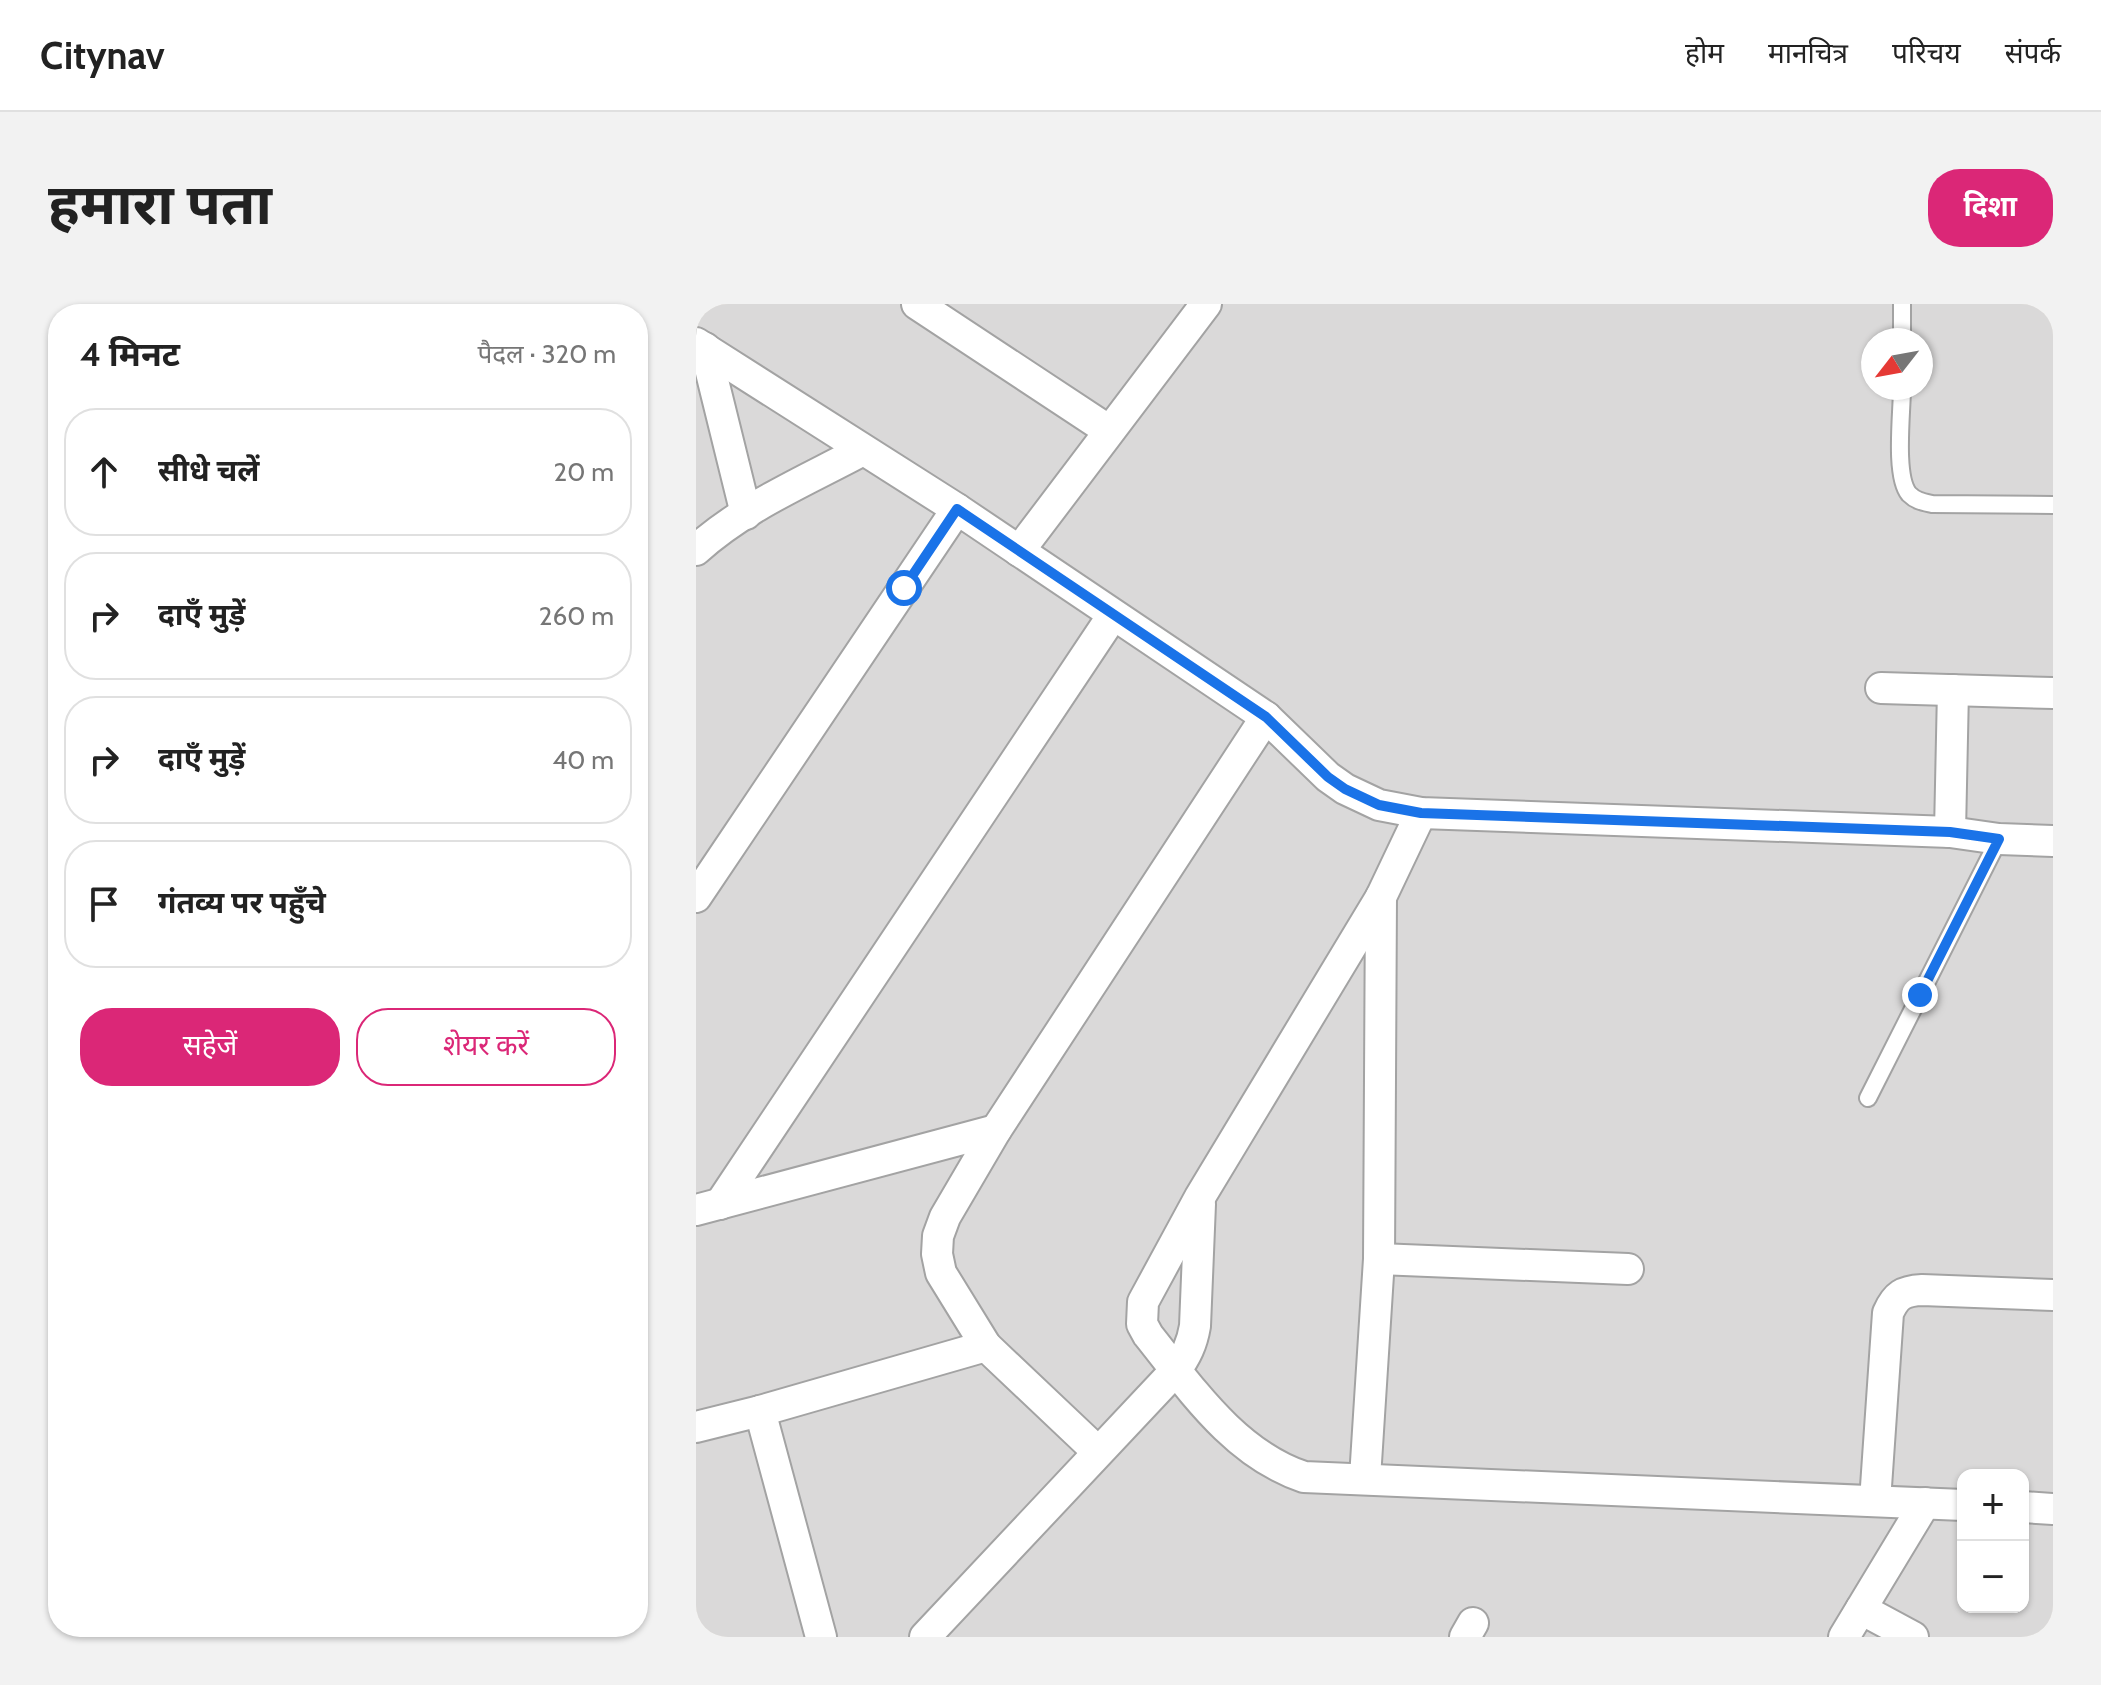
<!DOCTYPE html>
<html lang="hi">
<meta charset="utf-8">
<style>
body{margin:0;font-family:Cabin,"Noto Sans Devanagari",sans-serif;background:#f2f2f2;color:#222}
.controls{position:absolute;right:24px;bottom:24px;display:grid;overflow:hidden;border-radius:16px;box-shadow:0 2px 6px #0004}
.controls button{width:72px;height:72px;display:grid;place-items:center;padding:0;border:0;border-bottom:2px solid #e0e0e0;background:#fff;color:#222;font:40px sans-serif}
.compass{position:absolute;left:1165px;top:24px;width:72px;height:72px;border-radius:50%;background:#fff;box-shadow:0 2px 6px #0004;rotate:239deg}
.stop{position:absolute;width:24px;height:24px;margin:-18px;border:6px solid #1a73e8;border-radius:50%;background:#fff}
.stop.end{background:#1a73e8;border-color:#fff;box-shadow:0 2px 8px #0008}
.list{margin:0;padding:0;list-style:none}
h2{display:flex;justify-content:space-between;align-items:center;height:104px;margin:0;padding:0 32px;font-size:34px}
h2 small{font-size:26px;font-weight:400;color:#767676}
.list li{display:grid;grid-template-columns:52px 1fr auto;gap:24px;align-items:center;box-sizing:border-box;height:128px;margin:0 16px 16px;padding:0 16px;border:2px solid #e0e0e0;border-radius:32px}
.list b{display:block;font-size:30px;white-space:nowrap}
.list em{font-size:26px;font-style:normal;color:#767676}
.actions{display:flex;gap:16px;padding:24px 32px}
.actions a{flex:1;padding:18px 0;border:2px solid #db2777;border-radius:32px;text-align:center;font-size:28px;color:#db2777}
.actions .main{background:#db2777;color:#fff}
.icon{flex:none;width:44px;height:44px;fill:none;stroke:currentColor;stroke-width:2;stroke-linecap:round;stroke-linejoin:round}
.map{position:relative;flex:none;width:1357px;height:1333px;overflow:hidden;border-radius:32px}
header{display:flex;align-items:center;gap:48px;box-sizing:border-box;height:112px;padding:0 40px;background:#fff;border-bottom:2px solid #e0e0e0}
header strong{font-size:38px}
nav{display:flex;gap:44px;margin-inline-start:auto;font-size:28px}
.intro{display:flex;align-items:center;justify-content:space-between;box-sizing:border-box;height:192px;padding:0 48px}
h1{margin:0;font-size:56px}
.button{padding:20px 36px;border-radius:32px;background:#db2777;color:#fff;font-size:28px;font-weight:700}
main{display:flex;gap:48px;padding:0 48px}
aside{flex:1;background:#fff;border-radius:32px;box-shadow:0 2px 6px #0004}
.map>svg:first-child{display:block}
</style>
<header>
<strong>Citynav</strong>
<nav><a>होम</a><a>मानचित्र</a><a>परिचय</a><a>संपर्क</a></nav>
</header>
<div class="intro"><h1>हमारा पता</h1><a class="button">दिशा</a></div>
<main>
<aside>
<h2>4 मिनट<small>पैदल · 320 m</small></h2>
<ul class="list">
<li><svg class="icon" aria-label="ahead" viewBox="0 0 24 24"><path d="M12 20V5M6 11l6-6 6 6"/></svg><div><b>सीधे चलें</b></div><em>20 m</em></li>
<li><svg class="icon" aria-label="right" viewBox="0 0 24 24"><path d="M7 20v-9h11M14 6l5 5-5 5"/></svg><div><b>दाएँ मुड़ें</b></div><em>260 m</em></li>
<li><svg class="icon" aria-label="right" viewBox="0 0 24 24"><path d="M7 20v-9h11M14 6l5 5-5 5"/></svg><div><b>दाएँ मुड़ें</b></div><em>40 m</em></li>
<li><svg class="icon" aria-label="arrive" viewBox="0 0 24 24"><path d="M6 21V4h12l-3 4 3 4H6"/></svg><div><b>गंतव्य पर पहुँचे</b></div></li>
</ul>
<div class="actions"><a class="main">सहेजें</a><a>शेयर करें</a></div>
</aside>
<div class="map">
<svg width="1357" height="1333" viewBox="0 0 1357 1333">
<rect width="100%" height="100%" fill="#ede9e2"/>
<path fill="#dad9d9" fill-rule="evenodd" d="M0,0h1357v1333h-1357zM1177,36h48v48h-48zM1267,1171h60v132h-60z"/>
<g fill="none" stroke-linecap="round" stroke-linejoin="round">
<defs>
<g id="service">
<path d="M1206,36v-36"/>
<path d="M1206,84c0,24 -8,88 7,106 7,7 14,8 23,10l121,1"/>
<path d="M1172,794l131,-259"/>
</g>
<g id="minor">
<path d="M221,0l191,126"/>
<path d="M0,39l261,166 309,208 62,60 17,12 34,16 42,8 529,19 49,7 54,2"/>
<path d="M9,44l41,166"/>
<path d="M0,246c47,-43 111,-70 167,-100"/>
<path d="M323,247l187,-247"/>
<path d="M1185,384l172,5"/>
<path d="M725,509l-40,84 -181,300 -57,105 -1,22 6,11c44,55 87,119 156,142l659,28"/>
<path d="M1254,528l3,-142"/>
<path d="M0,593l261,-388"/>
<path d="M24,900l393,-589"/>
<path d="M0,906l300,-80"/>
<path d="M683,955l249,10"/>
<path d="M64,1107l61,226"/>
<path d="M0,1123l64,-16 226,-65"/>
<path d="M402,1148l-112,-106 -45,-73 -4,-19 1,-18 7,-19 51,-87 270,-413"/>
<path d="M669,1174l14,-219 2,-362"/>
<path d="M1179,1197l13,-188c8,-18 15,-22 34,-23l131,5"/>
<path d="M1327,1203l30,2"/>
<path d="M1165,1305l52,28"/>
<path d="M229,1333l251,-267c10,-14 16,-26 19,-44l5,-122"/>
<path d="M769,1333l8,-14"/>
<path d="M1148,1333l81,-134"/>
</g>
</defs>
<use href="#service" stroke="#a3a3a3" stroke-width="20"/>
<use href="#minor" stroke="#a3a3a3" stroke-width="34"/>
<use href="#service" stroke="#fff" stroke-width="16"/>
<use href="#minor" stroke="#fff" stroke-width="30"/>
</g>
<g fill="none" stroke-linecap="round" stroke-linejoin="round">
<path stroke="#1a73e8" stroke-width="10" d="M208,284l53,-79 309,208 62,60 17,12 34,16 42,8 529,19 49,7 -79,156"/>
</g>
</svg>
<div class="controls">
<button>+</button>
<button>−</button>
</div>
<svg class="compass" viewBox="-18 -18 36 36"><path d="M0-13l5 13h-10z" fill="#e53935"/><path d="M0 13l5-13h-10z" fill="#767676"/></svg>
<div class="stop" style="left:208px;top:284px"></div>
<div class="stop end" style="left:1224px;top:691px"></div>
</div>
</main>
